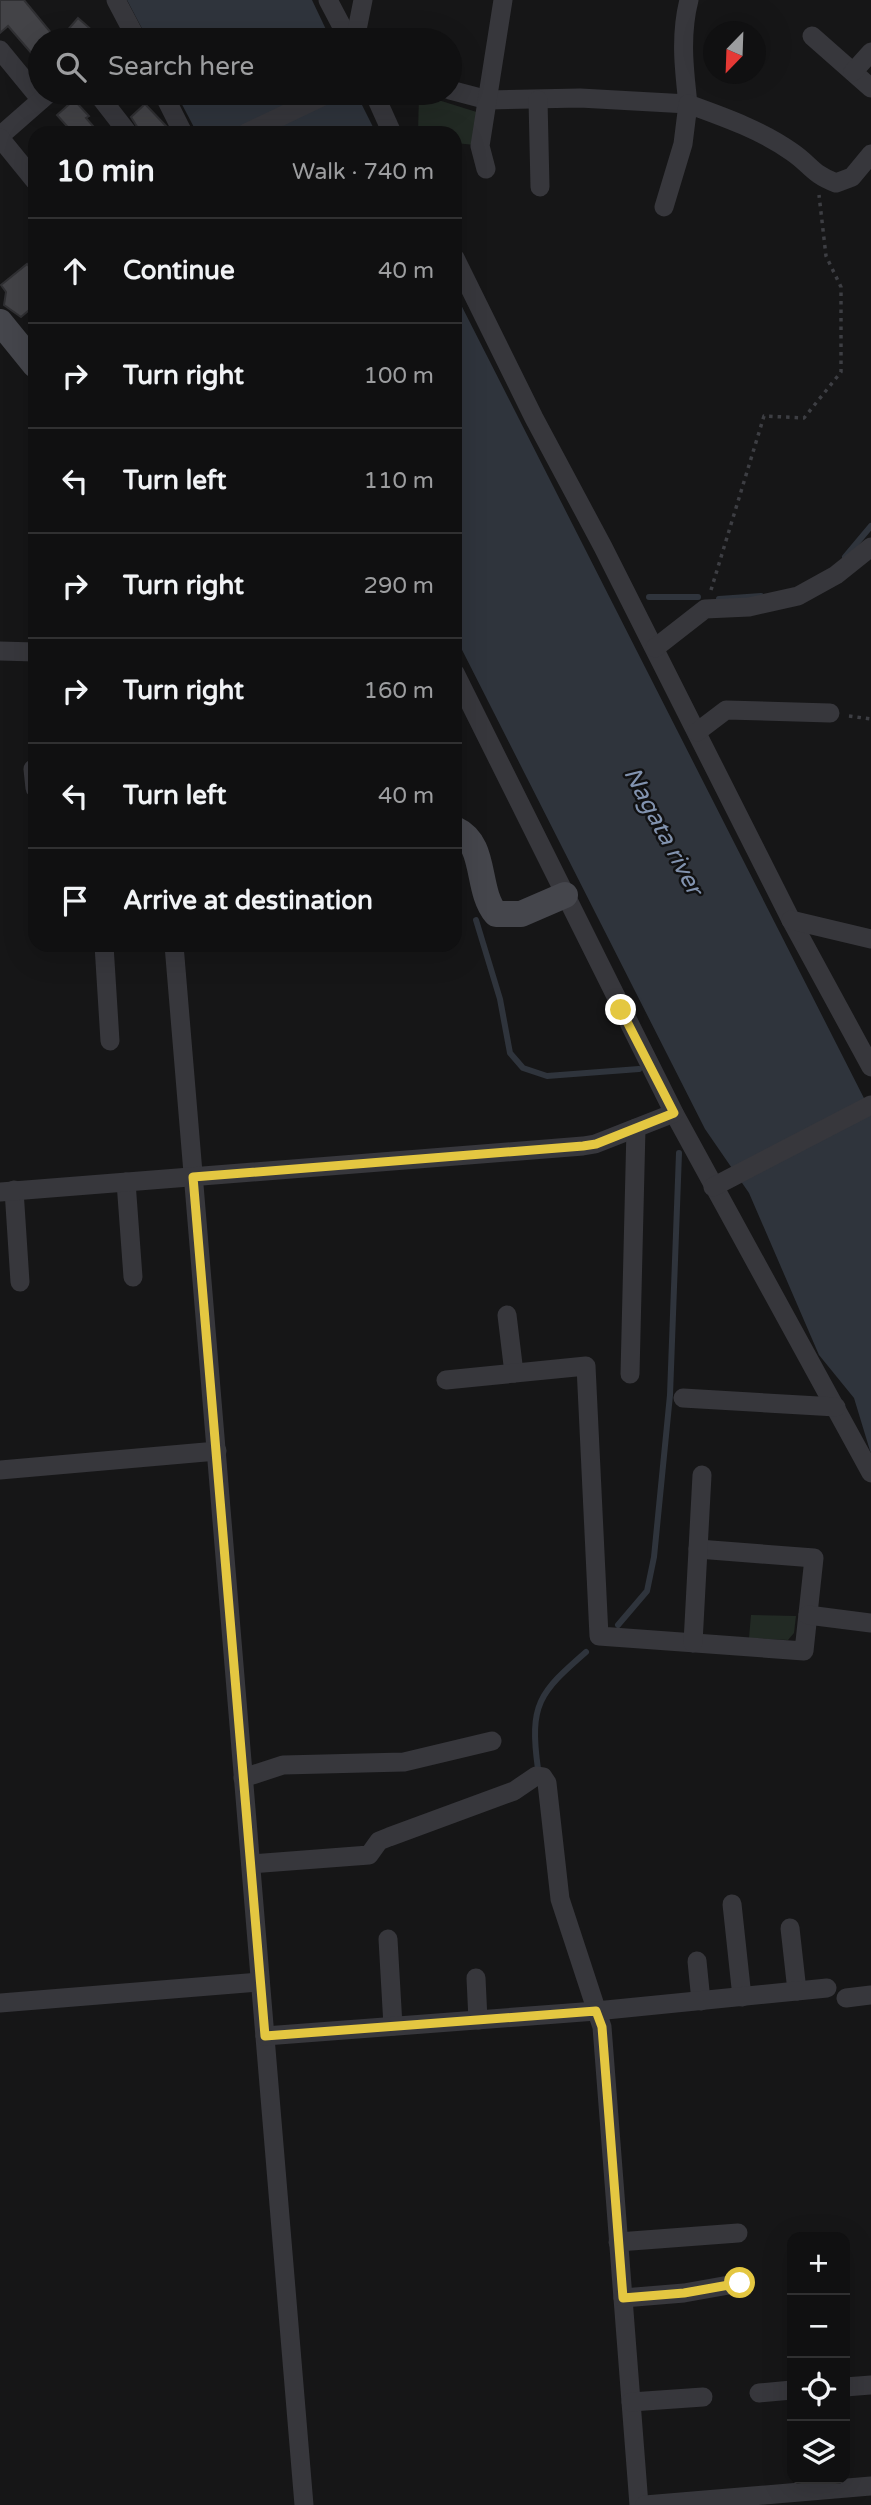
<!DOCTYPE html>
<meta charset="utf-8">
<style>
body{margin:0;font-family:"Varela Round",sans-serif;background:#19191a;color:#f1f3f6}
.controls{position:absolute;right:21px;bottom:21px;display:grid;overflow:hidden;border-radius:14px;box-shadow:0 7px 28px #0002}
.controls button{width:63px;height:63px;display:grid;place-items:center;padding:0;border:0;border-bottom:2px solid #303031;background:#101011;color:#f1f3f6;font:35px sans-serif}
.compass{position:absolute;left:703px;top:21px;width:63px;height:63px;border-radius:50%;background:#101011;box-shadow:0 7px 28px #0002;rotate:203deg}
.stop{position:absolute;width:21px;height:21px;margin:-16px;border:5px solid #e4c741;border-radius:50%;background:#fff}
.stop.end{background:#e4c741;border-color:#fff;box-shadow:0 2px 7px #0008}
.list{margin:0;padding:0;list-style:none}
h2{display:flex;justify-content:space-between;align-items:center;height:91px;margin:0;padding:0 28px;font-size:30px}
h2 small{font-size:23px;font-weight:400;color:#9c9d9f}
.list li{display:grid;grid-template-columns:46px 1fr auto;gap:21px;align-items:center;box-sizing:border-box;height:105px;padding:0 28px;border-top:2px solid #303031}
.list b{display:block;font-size:26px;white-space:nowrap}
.list em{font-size:23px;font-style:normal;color:#9c9d9f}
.icon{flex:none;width:38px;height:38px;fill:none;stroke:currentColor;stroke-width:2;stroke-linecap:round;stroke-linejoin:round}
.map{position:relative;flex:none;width:871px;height:2505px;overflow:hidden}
.search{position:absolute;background:#101011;box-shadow:0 7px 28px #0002;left:28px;top:28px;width:434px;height:77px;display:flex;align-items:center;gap:18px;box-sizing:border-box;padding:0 24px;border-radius:38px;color:#9c9d9f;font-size:26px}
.panel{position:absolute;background:#101011;box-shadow:0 7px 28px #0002;left:28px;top:126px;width:434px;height:826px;border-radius:21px}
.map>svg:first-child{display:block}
</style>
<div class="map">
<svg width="871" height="2505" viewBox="0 0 871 2505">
<rect width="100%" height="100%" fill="#161617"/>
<g fill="#222a24">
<path d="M419,94l64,20 -8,31 -20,-2v-10h-37z"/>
<path d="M751,1615l45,1 -2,17 -6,7 -39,-2z"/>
</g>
<g fill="#2f343c">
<path d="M127,0h185l19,40h-183z"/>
<path d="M176,93h180l20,40h-179z"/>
<path d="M455,293l416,819v342l-17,-56 -35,-43 -70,-162 -44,-64 -250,-493z"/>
</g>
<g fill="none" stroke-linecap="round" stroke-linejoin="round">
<g stroke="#2f343c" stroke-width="6">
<path d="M845,557l26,-31"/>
<path d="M649,597h49"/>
<path d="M719,599l42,-3"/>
<path d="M476,920l24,79 10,54 13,15 24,8 92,-7"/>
<path d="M618,1625l29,-34 7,-34 16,-162 9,-242"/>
<path d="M538,1769c-9,-65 1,-76 48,-117"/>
</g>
</g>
<g fill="#434347" stroke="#303033" stroke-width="2">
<path d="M0,0h24l33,40h-17v23l-32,-37 -8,7z"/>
<path d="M78,18l25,22h-44z"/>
<path d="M74,100l15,16 -3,2 13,15h-26l-16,-18z"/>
<path d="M145,104l21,22 -9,7h-16l-10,-16z"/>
<path d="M27,264l8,9v32l-14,12 -17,-12 2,-13 -5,-7z"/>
</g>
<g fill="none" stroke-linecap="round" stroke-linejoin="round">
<g stroke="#3d3e43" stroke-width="3.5" stroke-dasharray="3.5 5" stroke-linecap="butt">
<path d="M711,590l53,-174 40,2 37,-46v-85l-15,-31 -7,-61"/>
<path d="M849,716l22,3"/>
</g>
<g stroke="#37373c" stroke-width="19">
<path d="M116,0l21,40"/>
<path d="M328,0l21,40"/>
<path d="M812,36l59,52"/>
<path d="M355,40l8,-40"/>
<path d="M0,50l41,50"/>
<path d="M853,72l18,-20"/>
<path d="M450,90l38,10 92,-2 108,6c-4,-35 -8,-69 1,-104"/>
<path d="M97,93l31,40"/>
<path d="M163,93l20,40"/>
<path d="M374,93l18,40"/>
<path d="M538,100l2,87"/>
<path d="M246,133l84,-40"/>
<path d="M0,136l49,-43"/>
<path d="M0,138l35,43"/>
<path d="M486,169l-6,-23 23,-146"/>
<path d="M664,207l19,-63 5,-40c36,13 73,26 104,48 19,13 20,22 44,31l16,-6 19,-23"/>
<path d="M455,258l79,160 69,129 188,373 80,147"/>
<path d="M655,648l50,-39 44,-2 49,-11 38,-21 35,-28"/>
<path d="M0,651l35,1"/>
<path d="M455,673l219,440 197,360"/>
<path d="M697,732l29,-22 104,3"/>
<path d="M33,769l2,19"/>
<path d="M791,920l80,19"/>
<path d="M104,945l6,96"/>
<path d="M174,945l130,1560"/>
<path d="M126,1182l7,95"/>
<path d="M713,1187l158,-82"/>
<path d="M14,1190l6,92"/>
<path d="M0,1192l583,-46 12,-2 79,-31"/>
<path d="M507,1315l7,58"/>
<path d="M630,1374l6,-246"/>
<path d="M446,1380l140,-14 13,270 205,15 10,-93 -116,-9"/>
<path d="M683,1398l153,9"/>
<path d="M0,1470l217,-19"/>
<path d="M808,1615l63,8"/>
<path d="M693,1643l9,-168"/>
<path d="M243,1778l40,-13 121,-3 88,-21"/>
<path d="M251,1864l118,-9 10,-14 10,-4 125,-46 22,-15 7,1 4,6 13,116 42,128 37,478"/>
<path d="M732,1904l10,93"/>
<path d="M790,1928l7,63"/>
<path d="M388,1939l5,87"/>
<path d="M697,1961l4,40"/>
<path d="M476,1978l2,42"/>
<path d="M846,1998l25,-3"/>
<path d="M0,2003l260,-21"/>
<path d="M265,2036l331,-25 231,-23"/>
<path d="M618,2242l120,-9"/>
<path d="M623,2298l61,-5 56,-10"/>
<path d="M845,2387l26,-2"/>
<path d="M759,2393l33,-3"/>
<path d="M631,2402l72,-5"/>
<path d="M645,2505l226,-19"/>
</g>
<g stroke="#45464c" stroke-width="26">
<path d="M0,322l35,43"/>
<path d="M455,829c33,15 20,60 41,85h25l44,-19"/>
</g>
</g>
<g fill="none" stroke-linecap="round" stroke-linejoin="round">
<path stroke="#e4c741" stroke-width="9" d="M621,1010l53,103 -78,31 -13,2 -390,31 72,859 331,-25 6,16 21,271 61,-5 56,-10"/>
</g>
<g text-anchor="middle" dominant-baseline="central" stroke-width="5" stroke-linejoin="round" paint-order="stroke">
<g font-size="24" font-style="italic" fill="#8293af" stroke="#111112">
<text transform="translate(663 831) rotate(62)">Nagata river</text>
</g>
</g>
</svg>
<div class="controls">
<button>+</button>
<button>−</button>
<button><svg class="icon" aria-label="locate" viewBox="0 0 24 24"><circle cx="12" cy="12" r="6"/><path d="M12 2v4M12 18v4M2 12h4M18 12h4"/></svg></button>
<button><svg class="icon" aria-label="layers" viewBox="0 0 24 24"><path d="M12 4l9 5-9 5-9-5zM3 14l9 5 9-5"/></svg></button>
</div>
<svg class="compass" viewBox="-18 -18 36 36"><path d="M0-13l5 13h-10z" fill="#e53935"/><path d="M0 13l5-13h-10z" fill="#9c9d9f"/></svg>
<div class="stop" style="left:740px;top:2283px"></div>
<div class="stop end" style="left:621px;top:1010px"></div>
<div class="search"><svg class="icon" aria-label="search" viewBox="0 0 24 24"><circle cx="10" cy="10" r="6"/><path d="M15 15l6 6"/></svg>Search here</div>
<section class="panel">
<h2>10 min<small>Walk · 740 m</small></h2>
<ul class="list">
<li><svg class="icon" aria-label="ahead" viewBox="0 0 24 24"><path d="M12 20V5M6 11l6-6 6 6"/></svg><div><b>Continue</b></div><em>40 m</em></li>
<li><svg class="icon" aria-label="right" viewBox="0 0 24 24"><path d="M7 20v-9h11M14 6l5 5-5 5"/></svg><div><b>Turn right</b></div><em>100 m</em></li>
<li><svg class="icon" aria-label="left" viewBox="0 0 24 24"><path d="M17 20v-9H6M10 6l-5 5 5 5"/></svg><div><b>Turn left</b></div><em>110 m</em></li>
<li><svg class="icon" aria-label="right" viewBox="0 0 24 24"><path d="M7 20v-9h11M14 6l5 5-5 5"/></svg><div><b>Turn right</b></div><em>290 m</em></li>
<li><svg class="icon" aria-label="right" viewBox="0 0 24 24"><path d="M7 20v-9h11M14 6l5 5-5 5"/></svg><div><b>Turn right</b></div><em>160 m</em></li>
<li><svg class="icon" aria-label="left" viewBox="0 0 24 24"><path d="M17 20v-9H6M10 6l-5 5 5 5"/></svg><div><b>Turn left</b></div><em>40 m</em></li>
<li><svg class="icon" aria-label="arrive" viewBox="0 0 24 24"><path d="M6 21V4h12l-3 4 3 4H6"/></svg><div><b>Arrive at destination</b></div></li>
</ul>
</section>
</div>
